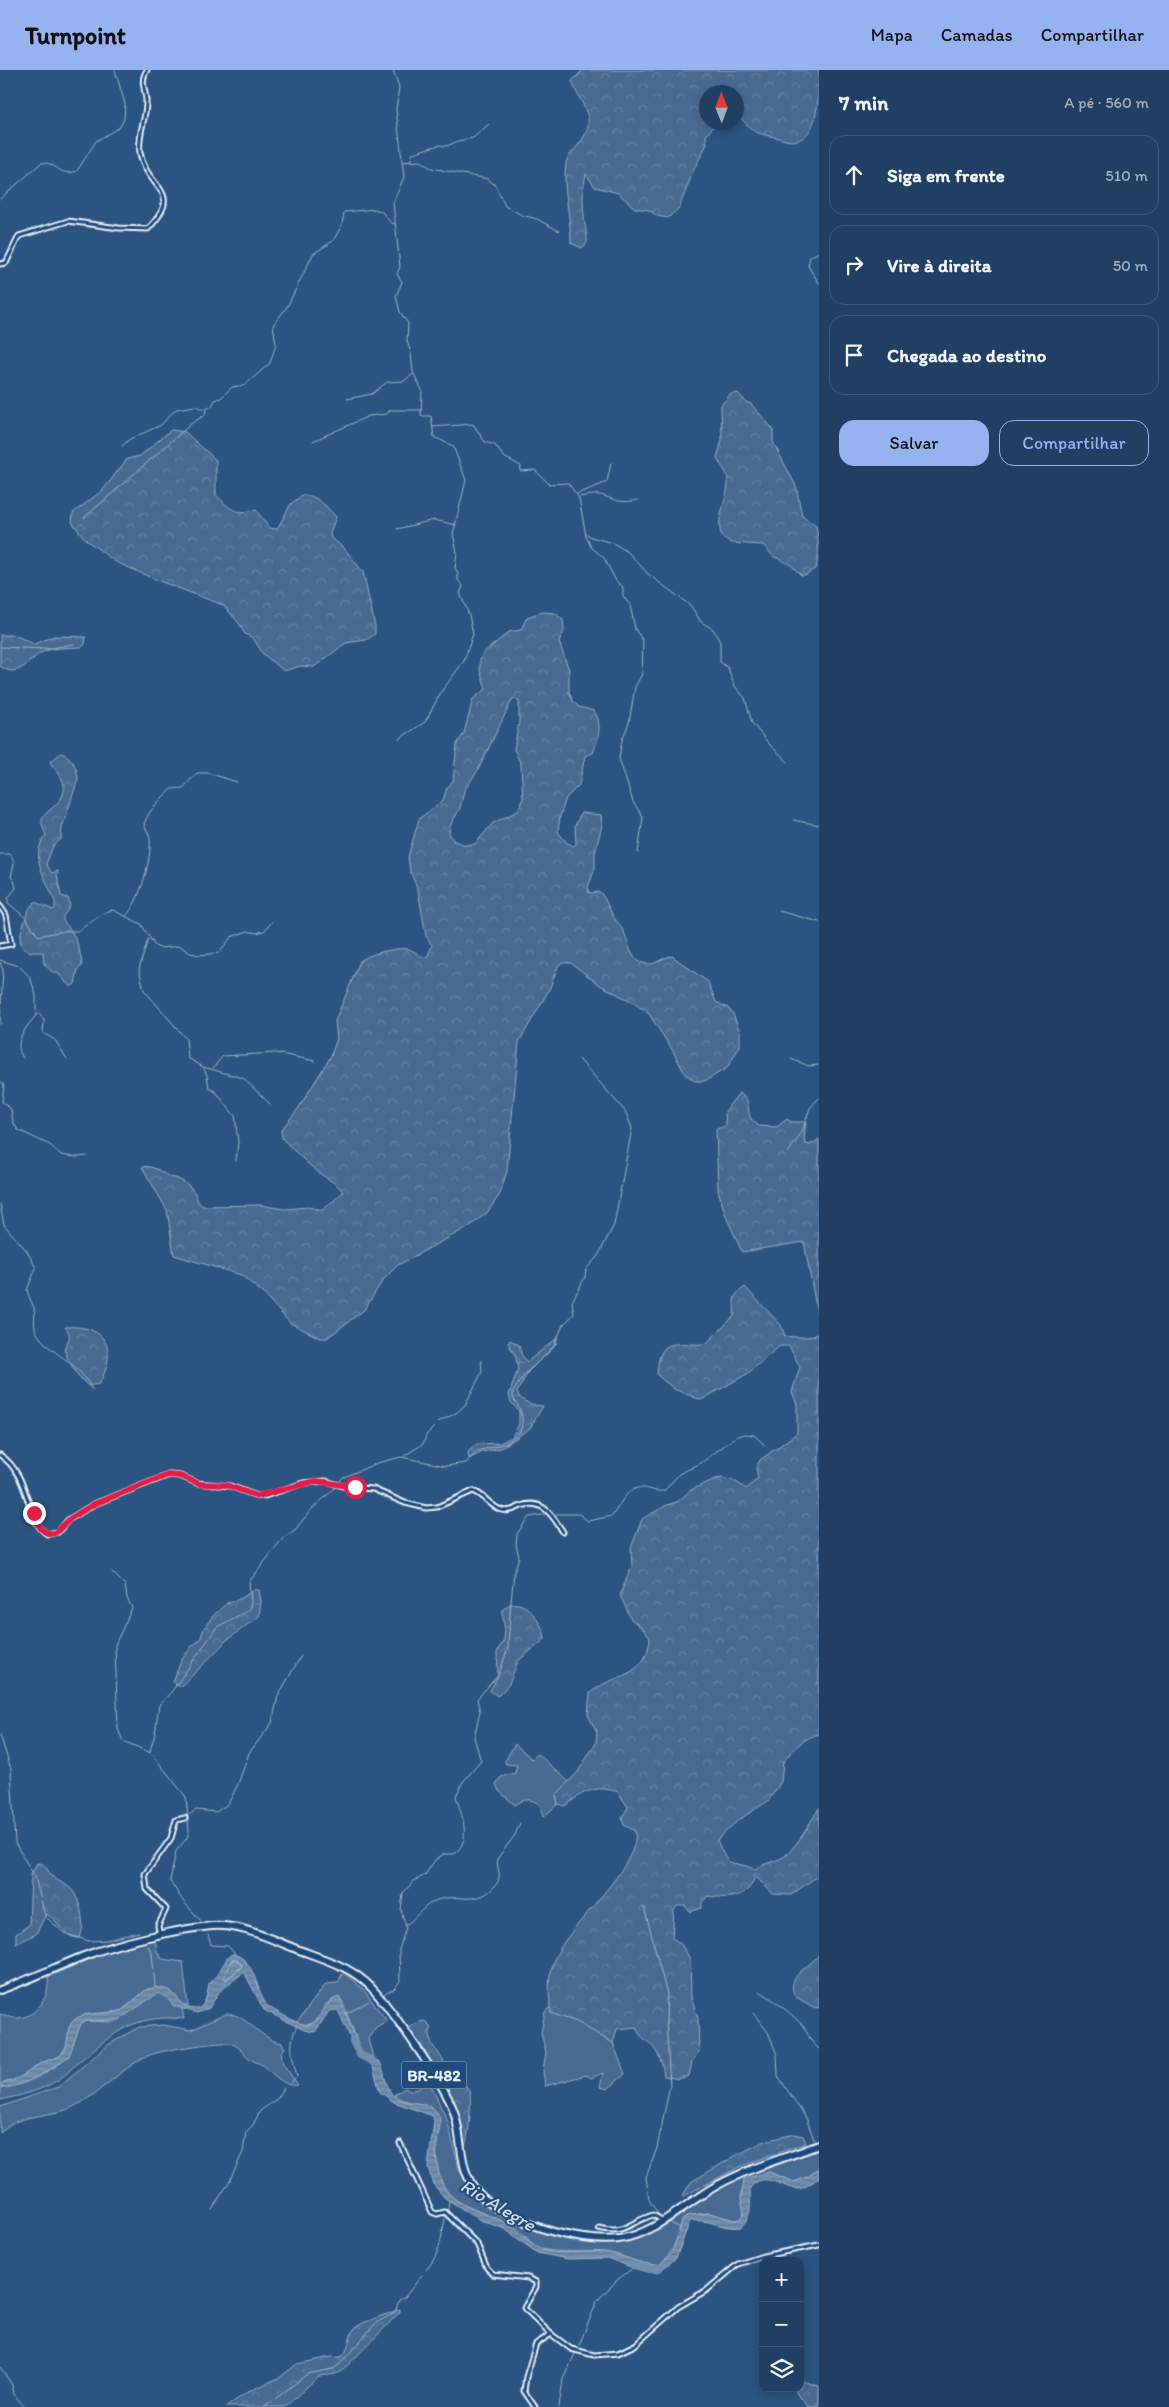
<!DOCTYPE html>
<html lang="pt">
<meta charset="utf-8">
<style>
body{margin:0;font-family:Itim,sans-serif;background:#2d4a6b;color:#f1f3f6}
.controls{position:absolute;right:15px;bottom:15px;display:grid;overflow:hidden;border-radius:10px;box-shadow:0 2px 8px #0003}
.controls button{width:45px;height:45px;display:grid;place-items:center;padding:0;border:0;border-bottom:1px solid #3d5877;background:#203f62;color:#f1f3f6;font:25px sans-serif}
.compass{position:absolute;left:699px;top:15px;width:45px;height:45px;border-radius:50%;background:#203f62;box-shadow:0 2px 8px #0003;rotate:359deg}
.stop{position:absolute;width:15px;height:15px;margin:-11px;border:4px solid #e11d48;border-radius:50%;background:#fff}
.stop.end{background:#e11d48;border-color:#fff;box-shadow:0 1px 5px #0008}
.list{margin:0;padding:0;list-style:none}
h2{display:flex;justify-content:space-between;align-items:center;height:65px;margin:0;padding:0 20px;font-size:21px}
h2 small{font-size:16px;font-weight:400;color:#a2afbe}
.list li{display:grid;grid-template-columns:32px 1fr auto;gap:15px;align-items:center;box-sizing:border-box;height:80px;margin:0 10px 10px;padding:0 10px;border:1px solid #3d5877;border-radius:15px}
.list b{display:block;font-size:19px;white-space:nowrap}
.list em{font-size:16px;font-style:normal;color:#a2afbe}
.actions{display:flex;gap:10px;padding:15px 20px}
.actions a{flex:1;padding:11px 0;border:1px solid #95b2f1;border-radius:15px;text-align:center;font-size:18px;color:#95b2f1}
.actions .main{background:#95b2f1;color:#111}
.icon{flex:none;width:28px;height:28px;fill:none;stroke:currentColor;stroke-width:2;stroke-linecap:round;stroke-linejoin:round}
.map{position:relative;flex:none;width:819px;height:2337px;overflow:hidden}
header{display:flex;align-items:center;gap:30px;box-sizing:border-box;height:70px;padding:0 25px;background:#95b2f1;color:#111}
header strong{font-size:24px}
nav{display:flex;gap:28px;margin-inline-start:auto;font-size:18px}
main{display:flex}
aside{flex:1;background:#203f62}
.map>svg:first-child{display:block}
</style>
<header>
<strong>Turnpoint</strong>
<nav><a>Mapa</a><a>Camadas</a><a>Compartilhar</a></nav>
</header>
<main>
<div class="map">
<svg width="819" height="2337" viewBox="0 0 819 2337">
<defs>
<pattern id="forest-crowns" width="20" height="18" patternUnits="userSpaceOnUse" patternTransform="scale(1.25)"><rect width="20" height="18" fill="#476b93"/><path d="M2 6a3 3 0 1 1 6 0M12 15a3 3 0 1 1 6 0" fill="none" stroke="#6281a3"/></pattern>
<pattern id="wetland-marsh" width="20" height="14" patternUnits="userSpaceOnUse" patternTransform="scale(1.25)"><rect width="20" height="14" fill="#476b93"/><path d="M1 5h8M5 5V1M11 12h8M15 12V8" fill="none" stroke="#6281a3"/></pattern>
<pattern id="water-rules" width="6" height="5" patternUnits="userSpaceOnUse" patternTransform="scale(1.25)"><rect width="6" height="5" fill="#708ead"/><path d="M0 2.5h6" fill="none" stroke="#61768a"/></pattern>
</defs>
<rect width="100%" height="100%" fill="#2b5482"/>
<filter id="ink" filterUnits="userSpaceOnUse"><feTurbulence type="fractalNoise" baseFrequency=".02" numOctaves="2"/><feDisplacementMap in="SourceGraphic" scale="10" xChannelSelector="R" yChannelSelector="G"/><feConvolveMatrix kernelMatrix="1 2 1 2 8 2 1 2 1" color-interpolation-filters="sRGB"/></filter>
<g filter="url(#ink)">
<g fill="#476b93" stroke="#98aec6">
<path d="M515,1674l17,15 6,-5 31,28 -13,13 2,9 -15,13 -3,-12c-9,-7 -15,-7 -25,0l-16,-14 -3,-7 5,-7 14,-4 2,-8 -11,-1 -1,-3z"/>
<path d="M155,1869l2,12 5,8 21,3 5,44 -5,-1 -13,-15 -23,-1 -26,22 -38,4 -9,6 -5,7 -2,17 -7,11 -19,7 -23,16 -18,5v-70c6,1 13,5 19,4 20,-3 31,-23 29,-41l53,-23z"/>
<path d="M343,1902l20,17 24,32 -11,6 -8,12 5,18 -10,-4 -4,-7 -17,-46 -16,4c-7,13 -13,26 -29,18l29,-38 12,-1z"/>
<path d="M155,1923l6,1 21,14 2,11c-43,-5 -65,9 -97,36 -10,8 -19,18 -29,25 -17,11 -39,16 -58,20v-13c13,3 52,-15 61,-25 9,-9 14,-28 20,-39l6,-2 28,1z"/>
<path d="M550,1937l1,6 26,9 36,21 12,31 -17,15 -8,-2 3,-14 -12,5 -5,-3 -41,11 -2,-15 3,-19 -5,-19 4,-21z"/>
<path d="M226,1944c21,-1 32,25 56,29l3,5 -4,4 2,12 15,21c-14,3 -25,-12 -35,-20 -4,-2 -10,-3 -14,-7 -6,-5 -11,-14 -21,-15 -12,-1 -66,7 -78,12 -30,13 -50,40 -79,53 -21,9 -56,6 -71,25v-26l58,-20 50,-42 31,-18 24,-2 28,5z"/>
<path d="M427,2007l21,45 11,47 14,24 19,15 32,18 55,12h50l112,-63 78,-28v21l-10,8 -15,6 -25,-10 -28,20c0,11 7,17 -1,27l-6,1 -27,-7 -21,3c-12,22 -6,30 -27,49 -17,0 -30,-7 -44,-11 -23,-5 -46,0 -69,-4 -11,-1 -19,-13 -27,-20 -19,-13 -60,-21 -73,-40 -13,-19 -10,-46 -6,-67l-10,-17 -27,-6 -9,-5 11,-7 5,2 9,-1z"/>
</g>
<g fill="url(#forest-crowns)" stroke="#98aec6" fill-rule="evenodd">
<path d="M583,0h236c0,29 0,84 -40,68 -7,-2 -17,-3 -23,-6 -7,-4 -14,-13 -19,-18l-1,-22h-30v30l10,1 -10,13 1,8 -13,25 -15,39 -11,10 -11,-2 -8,-6 -14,-2 -17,-15 -23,-6 -9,-13c-3,13 -4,27 -2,41 0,10 4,18 3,28l-5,5 -11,-5c0,-27 -9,-53 -5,-80 1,-7 9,-13 13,-19 21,-26 1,-38 -7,-63z"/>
<path d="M738,323l8,9 5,2 22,25v13l23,44 6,30 14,10c3,14 3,28 0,42l-11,7h-4l-10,-10 -18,-9 -10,-11 -31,-2 -10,-6c-8,-20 7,-37 6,-58 -1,-8 -8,-14 -11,-21l5,-18 -1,-35 10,-11z"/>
<path d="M171,360l14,2 31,28v35c17,16 18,19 40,15l13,18 8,1 14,-25 11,-9c14,-1 25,12 34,22l-6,16 1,5 13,10 19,24 12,54v8l-9,6 -20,3 -32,24 -14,-1 -16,5 -21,-17 -10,-16 -8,-4 -6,-11 -16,-18 -69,-26 -40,-18 -29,-22 -13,-17 1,-9 30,-23 24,-31 13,-3z"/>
<path d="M542,542l13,1 8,7 1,11 -5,11 10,28v22l4,9 6,6 15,4c9,12 4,29 -1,42l-8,3 -6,29 -13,13 -6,18 -2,16 9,11 7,3 2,-2 -1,-18 6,-13 20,2 1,10 -7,28v16l-7,18 1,6 11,-1c6,7 8,15 13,24 3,5 8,10 11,16 5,11 6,30 23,32 9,1 15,-7 25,-8l36,26 8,20 12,6 5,6 7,18v14l-13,22 -22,13h-10l-10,-7 -12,-23 -24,-37 -15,-11 -34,-18 -29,-22h-9l-4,3 -9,24 -30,52 -12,129 -7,23 -13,19 -17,13 -72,39 -15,15 -19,30 -37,28h-7l-30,-15 -27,-30 -22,-18 -67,-20 -7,-45 -25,-43c11,-2 18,4 27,10 8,0 21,7 25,15 4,6 2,10 9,14l57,-1 24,4 24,-2 15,3 20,-18c-5,-9 -18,-14 -25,-20 -13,-10 -25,-22 -36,-34l-1,-8 17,-21 33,-53 6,-18 -2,-17 25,-60c8,-7 37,-14 48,-12 5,1 10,5 14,8l6,-1 4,-11 -6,-9 -8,-46 -8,-19 -2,-14 11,-38 24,-19 4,-12 6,-7 4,-37 7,-11 9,-34 13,-10 -6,-19v-10l3,-7 26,-21 12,-2 6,-13zM513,628l6,3v21l-5,27 7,16 2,33 -5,13 -25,12 -18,21 -9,1 -12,-4 -5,-8 1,-7 10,-18 4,-17 14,-21z"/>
<path d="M0,565h14l20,9 20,-8 32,1 -1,7 -3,3c-12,1 -26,0 -37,4 -16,6 -25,30 -45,15z"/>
<path d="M61,683c11,3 16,14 17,26l-16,49 -1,11 -8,7 -7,18 6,9 6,-2 -1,4 4,21 7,2 2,8 -7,11v4c12,11 18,30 19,45l-4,3 -3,15 -5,3 -11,-13 -8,-3 -7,-7 -1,-12c-25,2 -26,-10 -19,-29 3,-8 4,-16 11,-21l18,8 2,-2v-6c-8,-23 -27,-44 -9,-67 -2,-5 -5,-10 -4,-16 3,-9 30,-19 20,-40 -3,-7 -9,-11 -12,-17z"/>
<path d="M739,1023c13,7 7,16 12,26l8,7 18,1 10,-8 5,3h14l-2,18 2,4 4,1 9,-6v184l-15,-81 -62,10 -16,-36 -8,-26 -2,-61 10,-3 -1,-15z"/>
<path d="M745,1217l36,38 4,11c10,1 25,3 34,-3v401c-16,4 -26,15 -36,28l-2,20 -13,19 -31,20 -20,19c14,34 13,17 39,30 8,-9 22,-7 31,-16 13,-12 23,-31 32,-46v67l-28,20 -18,-1 -18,-18c-6,23 -27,23 -47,20l-6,6v6l-12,4 -5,-6h-8l-3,4 -2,28 9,6 9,15 1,38 7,21 1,34 -7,9 -3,15 -11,3 -14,-3c-1,-11 -5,-23 -13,-31 -6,-6 -12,-9 -15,-18l-19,2 -4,14 -36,-21 -26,-9c-2,-18 -4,-36 3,-53 15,-37 87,-93 81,-129l-11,-6 -2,-7 6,-11 -10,-15c-23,-8 -35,0 -53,14l-7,-2 -2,-9 22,-23 18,-29 1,-11 -9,-17 2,-22c25,-21 56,-13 60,-55l-7,-9 -12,-10 -11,-24 12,-29 -1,-18 11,-29 25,-14 10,-3 14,-12 24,-11 7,-1 13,3 11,8 12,-11 -2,-10 4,-8 37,-27v-29l-5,-12 8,-25 -11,-21h-9l-33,28 -46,26 -27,-11 -17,-14c2,-27 6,-33 34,-31 6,0 10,1 16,-1l27,-27c2,-15 -5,-18 11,-29z"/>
<path d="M65,1257c41,-3 54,22 34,57l-11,2c-10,-9 -21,-25 -24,-38 6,-9 8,-13 1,-21z"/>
<path d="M254,1520h5l2,11 -2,15 -32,24 -45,46h-5l-4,-4 8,-21 11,-15 8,-6 4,-12 9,-12 14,-13 13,-4z"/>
<path d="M510,1534c4,0 8,-1 12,1 10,4 23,24 23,34l-27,22 -9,23 -11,12 -8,-5 8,-15 -1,-24 7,-12 1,-10 -3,-18 2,-4z"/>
<path d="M37,1793c9,0 9,6 14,12 5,6 14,8 20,14 9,9 16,39 8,49 -16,0 -21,-19 -33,-24l-10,20 -20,9v-9l13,-9 2,-50z"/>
<path d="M819,1885v53l-6,-1 -17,-10c-13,-19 13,-30 23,-42z"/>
<path d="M425,1951l5,5c0,20 1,16 11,31 4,6 5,12 11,17 6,5 13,9 17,16 4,9 -1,56 -7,65l-11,-41 -18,-37 -30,-44 15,-11z"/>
<path d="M794,2064l9,2 3,7 -67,24 -57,30 9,-15 44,-26 30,-15z"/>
<path d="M400,2239v3l-57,58 -7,4 -17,2 -34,31h-59l23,-16 30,-13 18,-14 34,-7c22,4 14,-19 24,-29 8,-7 34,-14 45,-19z"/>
<path d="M802,2311l17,5v21h-10l-12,-13 -2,-6h5z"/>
</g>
<path fill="url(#wetland-marsh)" stroke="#98aec6" d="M556,1269l1,4 -29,29 -11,20c4,11 16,13 26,14l-13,22 -8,6 -21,14 -19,4 -13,7 -1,-7 9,-8 23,-1 12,-6 7,-13v-13l-8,-9 -2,-7 9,-26 -2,-12 -8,-14 2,-3 9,5 2,9 6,8z"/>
<path fill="url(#water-rules)" stroke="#a0b6cb" d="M232,1884c22,3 24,34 33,49 4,6 34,21 41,22 16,1 16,-24 33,-28l20,49 4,7 17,9c4,9 5,20 10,29 8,17 36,7 46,20 9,11 0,25 0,37 0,12 2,27 7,37 10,23 48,28 67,40 11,7 21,21 34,25 19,6 40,0 60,2 18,2 34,13 55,13l13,-12 10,-32 4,-5 24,-3 24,7 6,-1 4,-5 -3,-16 3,-19 25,-7 25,10 15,-6 10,-8v10c-7,4 -13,10 -21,11 -15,0 -34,-20 -48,-1 0,17 3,26 -9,39 -18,3 -32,-9 -51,-6l-14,37 -19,15 -13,-6 -8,2 -29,-11 -39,1 -31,-6 -32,-24 -25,-9 -35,-22 -12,-14 -5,-17 6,-45 -1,-6 -39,-14 -14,-10 -7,-25 -20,-23 -15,-34 -9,1 -14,21 -11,-2 -40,-20 -20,-38 -25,20 -10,16 -12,5 -23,-7 -7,-8 -9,-5 -39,27 -32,1 -6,2 -12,33c-16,12 -50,35 -69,31v-3c17,-3 27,-11 40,-20 7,-5 18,-4 24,-12 6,-10 1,-24 10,-32 14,-11 33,-3 48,-10 8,-4 14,-12 20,-17 10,-9 25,-6 34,3 2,2 4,8 7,9 21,12 23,-5 26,-22 12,-9 15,-25 23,-29z"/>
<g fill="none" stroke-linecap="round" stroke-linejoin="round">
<path stroke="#b8c9da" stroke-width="1" d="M232,1890h5l5,6 -16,14 -2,-3z"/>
<g stroke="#a0b6cb" stroke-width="1">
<path d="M393,0l6,17 -3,22 8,68 -11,26 7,64 -3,7 5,8 -6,14 4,16 8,11 -1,18 4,12 2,19 9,18 -1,26h10l3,21 19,9 13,34 -13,54 4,18 -2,16 3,6v6l5,6 -3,7 9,22 4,19 -9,27 -23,31 -16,30 -26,17"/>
<path d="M402,92l18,-1 11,7 57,11 7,6 10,21 17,9 15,4 22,12"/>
<path d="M410,92l3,-9 26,-8 8,1 11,-5 15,-3 16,-14"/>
<path d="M0,129l41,-36c15,-2 18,15 36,8l19,-30 24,-14 4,-8 1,-15 -10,-34"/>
<path d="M819,182l-9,5 -2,9 11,17"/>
<path d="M347,329l25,-5 15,-12 17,-1 9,-7"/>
<path d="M433,357l40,-3 12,18 10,3 9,12 17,9 -1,5 15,-1 14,14 19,-1 11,15 7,38 5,11 13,11 12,23 7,6v9l7,9 5,24 8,12 -1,33 -7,13 -6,36 -7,17 -3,18 14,44 10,15 -5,36"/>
<path d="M313,371l56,-25 18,-2 3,-4h30"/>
<path d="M122,376l8,-7 31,-14 15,-16 19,-3 10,3"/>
<path d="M577,424l30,-12 4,-19"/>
<path d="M580,427c6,-1 15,-3 21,-2 15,5 20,9 37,5"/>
<path d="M84,448l108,-95 13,-8 1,-6 6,-3 3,-6 6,-2 11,-11 13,-2 25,-22 6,-19 -3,-19 14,-18 26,-53 20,-13 9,-16 2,-13 31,-3 7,3 9,11 4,1"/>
<path d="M397,459l37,-9 22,5"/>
<path d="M587,464l4,3 22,6 15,9 20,22 43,32 10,16 12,7 7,13v20l8,6 6,17 11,13 7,25 18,22 18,17"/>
<path d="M0,577l46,2 28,-5"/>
<path d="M793,750l26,5"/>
<path d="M0,784h11l3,9 -3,14 3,3 2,8 -8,10v5l17,14 13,19 26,-5h14l27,-19 8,-2 28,14 14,22 5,2 20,-2 10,7 10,2 19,-2 12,-16 17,-6 8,2 8,-2 8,-9"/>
<path d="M779,841l40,11"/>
<path d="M126,846c14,-14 26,-58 24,-78 -1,-5 -5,-9 -6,-14 5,-14 17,-25 27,-35l12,-1 14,-15h11l29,9"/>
<path d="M148,869l-9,30 5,21 42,49 2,19 15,9 40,11 27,26"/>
<path d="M0,890l19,6 11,11 6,18v15l8,10 -1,13 12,7 12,19"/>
<path d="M0,892l3,8 -3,54"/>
<path d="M23,988c-12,-17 5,-32 14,-44"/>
<path d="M791,989l18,7 10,-1"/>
<path d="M213,998l10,-12 53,-3 39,8"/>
<path d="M204,999l3,6 2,13 7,4 19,24 3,26 -2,19"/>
<path d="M0,1011l4,4 -2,17 9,7 2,13 5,8 32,15 11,10 15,2 11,-1"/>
<path d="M788,1083l14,-21 8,-24 9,-10"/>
<path d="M0,1134l4,21 23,26 9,17 -9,22c1,6 5,12 7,18 2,9 -2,19 4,27 17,23 41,26 54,55"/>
<path d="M404,1386l19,-12 4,-10 13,-13 16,-8 9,-8 17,-33 -1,-12"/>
<path d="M339,1413l3,-5 35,-15 24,-6 45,9 20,-3 11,-12 30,-8 13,-11c5,-14 1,-23 -7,-34v-6l11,-17 29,-27 10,-23 11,-11 -2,-12 13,-25 1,-8 12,-13 16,-31 18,-97 -7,-17 -46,-52"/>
<path d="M556,1444h23l9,7 24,-5c8,-10 15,-31 32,-28 7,1 11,4 20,3l15,-17 22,-11 36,-27 8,-2 9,1 13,12"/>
<path d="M112,1502l13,13 2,13 5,10 -17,37 3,84 5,12 28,12 35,44 3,34 -2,7 -11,13 -6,30 13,20 18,20"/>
<path d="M0,1665l11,34 4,74 20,34 10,39 19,17 25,8 18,-1 32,-8"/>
<path d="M150,1681l5,-17 4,-29 13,-14 45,-64 32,-17 2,-8 -2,-20 34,-44 12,-8 15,-19 26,-24"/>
<path d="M189,1745l7,-5 20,2 12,-8 10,-20 11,-31 23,-30 6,-27 23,-40"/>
<path d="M644,1837l23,87 -1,27 4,64 -13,63 -11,29 3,23 10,15"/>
<path d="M406,1855c11,-8 18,-20 31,-25 20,-7 39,6 56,-12 3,-3 5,-5 6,-10 1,-6 -2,-12 -2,-19l18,-24 5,-12"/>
<path d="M208,1865l3,10 17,1 7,8"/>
<path d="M148,1876l4,7 3,34"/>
<path d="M759,1921c10,5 37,26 44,35 6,9 7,16 16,23"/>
<path d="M383,1927l3,-5 8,-3 6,-8 -1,-31 7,-23 -5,-17 2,-17 11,-12 11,-6 10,-15 9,-6h10c19,-14 7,-40 2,-58l6,-13 19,-22 -7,-23 6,-27 -3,-12 22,-25 9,-26 2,-36 4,-40 5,-15 -3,-12 1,-11 12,-17 19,-3"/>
<path d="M753,1943l15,19 9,23 1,21 28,42 9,24"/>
<path d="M346,1944l23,-13"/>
<path d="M290,2014l7,-8c-5,-21 -9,-30 0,-51"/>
<path d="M818,2080l1,2"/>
<path d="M212,2139l16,-25 15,-32 3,-20 7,-7 7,-14 18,-13 6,-10"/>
<path d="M448,2140l1,-9"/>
<path d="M669,2152l12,7"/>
<path d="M426,2200c14,-15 15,-32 19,-51"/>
<path d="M578,2278l19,-47 20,-21 16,-12"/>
<path d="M0,2297l12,18 2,9 10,13"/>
<path d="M265,2337l42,-33 26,-5 6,-4 36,-41 20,-12 4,-12 6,-3 17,-22"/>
<path d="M559,2337l4,-28 12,-25"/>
</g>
<g stroke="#708ead" stroke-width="8">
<path d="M353,1971l7,14 12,6"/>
<path d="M634,2195l16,4 9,-1"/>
</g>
<defs>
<g id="street">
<path d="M0,194l6,-1 13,-27 49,-15 51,7 29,1c38,-40 -1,-38 -8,-76 -3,-19 7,-35 6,-53 -1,-11 -6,-20 1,-30"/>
<path d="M0,836l6,9 5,29 -11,2"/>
<path d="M0,1385c31,20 25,66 47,79l11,-2 10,-12 26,-16 75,-29 11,1 17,7 33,3 27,10h8l38,-13 23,-2 20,6 27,2 32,14 21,5 11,-1 36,-16c11,3 17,16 29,19 7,2 13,-1 19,-4 23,-8 32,11 42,26"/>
<path d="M160,1866l-2,-10 8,-17 -19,-20 -2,-15 26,-36 5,-18 9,-2"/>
<path d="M400,2073l32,69 5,2 8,-2 32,32 10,24 6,6 35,4 8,4v5l-12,21 27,26 20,15 23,6 24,-2 17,-8 43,-38 29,-17 31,-26 25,-8 56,-11"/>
<path d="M599,2158c26,7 30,-6 54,-13l9,5"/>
<path d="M535,2337l-11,-16 2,-14 10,-33 15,-10"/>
</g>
<path id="highway" d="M0,1920c29,-10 56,-23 84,-34 34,-13 92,-27 128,-30 29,-2 56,12 82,22 23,9 50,16 69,32 20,15 84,108 91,132 9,26 4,55 21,77 26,33 104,55 144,50 36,-5 66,-36 97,-53 32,-18 69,-28 103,-41"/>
</defs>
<use href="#street" stroke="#e8f1f8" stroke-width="7"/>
<use href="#highway" stroke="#e8f1f8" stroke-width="10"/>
<use href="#street" stroke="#1f4a7a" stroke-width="3"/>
<use href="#highway" stroke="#1f4a7a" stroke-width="6"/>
</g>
</g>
<g fill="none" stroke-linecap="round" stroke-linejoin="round" filter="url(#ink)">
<path stroke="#e11d48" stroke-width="6" d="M34,1443c4,12 8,22 21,20l16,-15 23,-14 74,-29 12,1 20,8 26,1 31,11 59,-15 39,6"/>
</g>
<g text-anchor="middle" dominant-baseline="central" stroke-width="4" stroke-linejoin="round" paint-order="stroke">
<rect fill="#1f4a7a" stroke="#acbfd2" stroke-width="1" x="401.5" y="1991.5" width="65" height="27" rx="4"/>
<g font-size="16" font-weight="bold" fill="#e8f1f8">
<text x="434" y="2005">BR-482</text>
</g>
<g font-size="19" font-style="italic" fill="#d0dde9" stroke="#1f4a7a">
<text transform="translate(498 2135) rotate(31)">Rio Alegre</text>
</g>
</g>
</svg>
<div class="controls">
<button>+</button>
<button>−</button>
<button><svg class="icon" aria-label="layers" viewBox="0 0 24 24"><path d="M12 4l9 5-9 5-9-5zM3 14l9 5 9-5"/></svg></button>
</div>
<svg class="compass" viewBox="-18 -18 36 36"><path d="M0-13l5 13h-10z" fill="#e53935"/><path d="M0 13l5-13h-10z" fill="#a2afbe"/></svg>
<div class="stop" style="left:355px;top:1417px"></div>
<div class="stop end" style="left:34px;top:1443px"></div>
</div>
<aside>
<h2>7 min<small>A pé · 560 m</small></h2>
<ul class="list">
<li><svg class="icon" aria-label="ahead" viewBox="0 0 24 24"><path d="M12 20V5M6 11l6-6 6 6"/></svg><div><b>Siga em frente</b></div><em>510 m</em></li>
<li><svg class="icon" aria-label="right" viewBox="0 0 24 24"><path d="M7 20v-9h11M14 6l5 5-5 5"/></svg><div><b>Vire à direita</b></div><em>50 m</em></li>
<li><svg class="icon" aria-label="arrive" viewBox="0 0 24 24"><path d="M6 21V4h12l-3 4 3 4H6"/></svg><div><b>Chegada ao destino</b></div></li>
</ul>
<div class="actions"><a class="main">Salvar</a><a>Compartilhar</a></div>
</aside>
</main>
